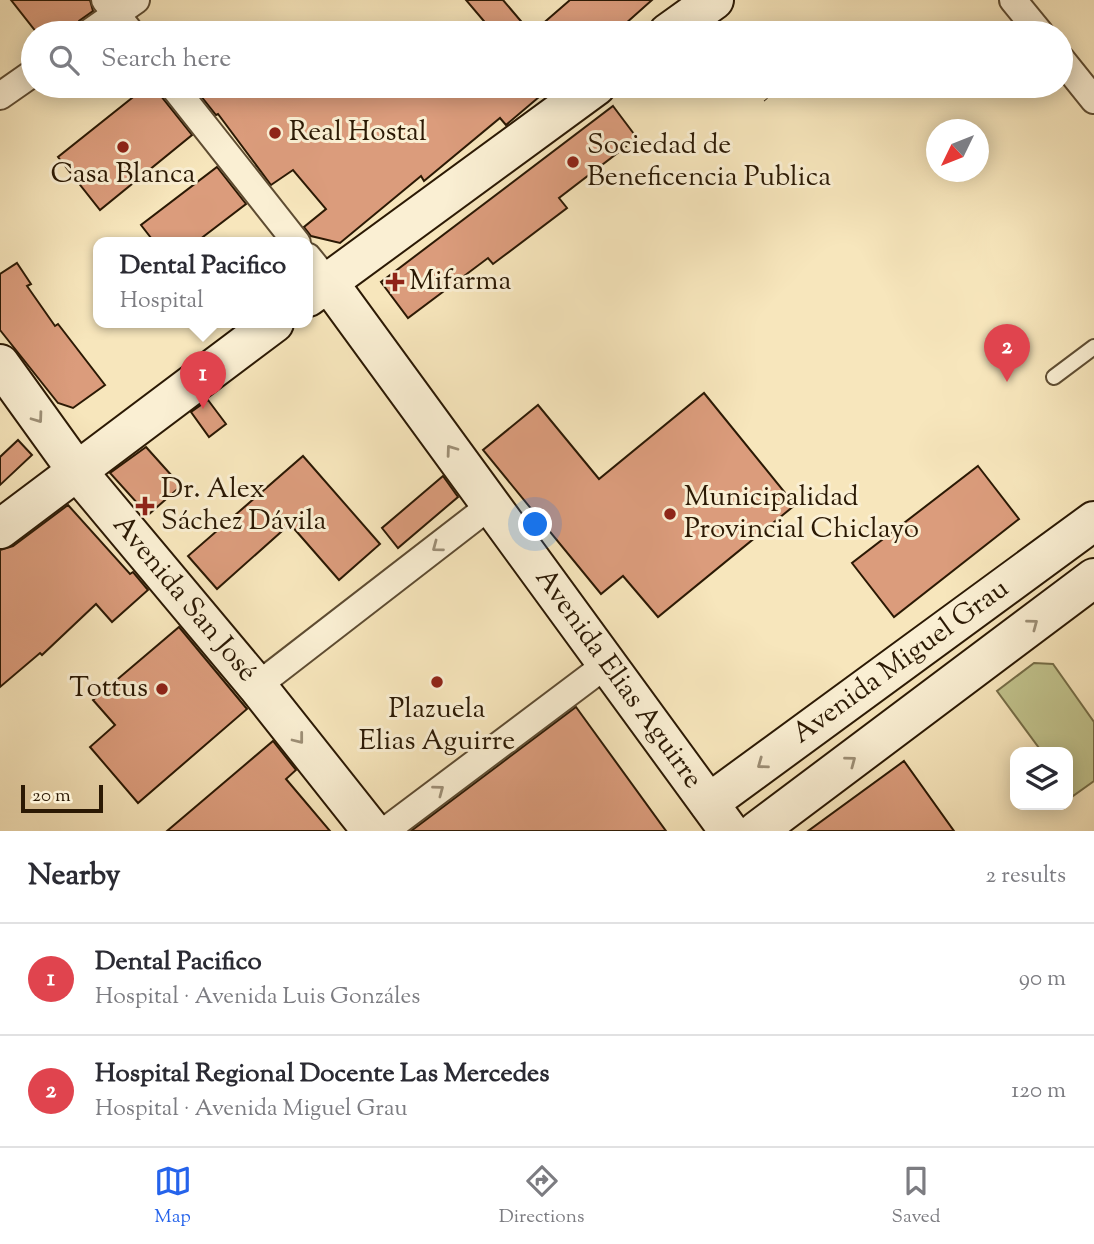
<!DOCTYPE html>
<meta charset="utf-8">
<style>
body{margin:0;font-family:"Sorts Mill Goudy",serif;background:#f2f2f3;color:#2b2b33}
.controls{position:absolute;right:21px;bottom:21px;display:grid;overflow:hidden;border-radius:14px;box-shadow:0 4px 18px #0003}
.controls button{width:63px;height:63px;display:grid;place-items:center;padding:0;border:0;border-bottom:2px solid #e1e1e2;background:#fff;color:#2b2b33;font:35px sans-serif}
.compass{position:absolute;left:926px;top:119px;width:63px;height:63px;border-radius:50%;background:#fff;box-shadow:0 4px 18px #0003;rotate:227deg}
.scale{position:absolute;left:21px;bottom:18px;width:82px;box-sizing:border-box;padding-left:7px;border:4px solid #2b1904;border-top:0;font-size:19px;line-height:24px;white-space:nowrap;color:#2b1904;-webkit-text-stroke:5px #faefd3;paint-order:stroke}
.you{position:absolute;left:536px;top:525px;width:24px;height:24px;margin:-18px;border:5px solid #fff;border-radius:50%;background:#1a73e8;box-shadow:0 0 0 10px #1a73e833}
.badge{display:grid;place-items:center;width:46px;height:46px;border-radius:50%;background:#2563eb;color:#fff;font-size:23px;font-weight:700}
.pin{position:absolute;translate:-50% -58px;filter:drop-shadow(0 2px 4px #0008)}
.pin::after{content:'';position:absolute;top:37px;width:24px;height:21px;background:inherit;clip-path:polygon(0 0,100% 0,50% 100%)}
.popup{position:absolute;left:93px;top:237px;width:220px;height:91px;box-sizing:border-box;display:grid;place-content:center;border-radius:14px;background:#fff;filter:drop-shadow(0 2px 5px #0005);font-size:23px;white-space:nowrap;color:#7c7c81}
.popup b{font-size:26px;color:#2b2b33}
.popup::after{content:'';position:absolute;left:50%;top:100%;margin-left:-14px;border:14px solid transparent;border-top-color:#fff}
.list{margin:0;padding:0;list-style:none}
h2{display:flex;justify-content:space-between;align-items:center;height:91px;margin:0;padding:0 28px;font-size:30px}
h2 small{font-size:23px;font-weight:400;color:#7c7c81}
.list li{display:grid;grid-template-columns:46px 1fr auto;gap:21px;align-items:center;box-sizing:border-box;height:112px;padding:0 28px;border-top:2px solid #e1e1e2}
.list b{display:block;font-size:26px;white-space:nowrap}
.list p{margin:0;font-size:23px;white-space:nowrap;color:#7c7c81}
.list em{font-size:23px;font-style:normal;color:#7c7c81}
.icon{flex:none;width:38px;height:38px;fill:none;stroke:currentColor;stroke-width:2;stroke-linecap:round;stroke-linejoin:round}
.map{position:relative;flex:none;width:1094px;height:831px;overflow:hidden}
.search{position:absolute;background:#fff;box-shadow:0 4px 18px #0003;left:21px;right:21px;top:21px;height:77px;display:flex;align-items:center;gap:18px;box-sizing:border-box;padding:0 24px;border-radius:38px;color:#7c7c81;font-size:26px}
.sheet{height:315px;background:#fff}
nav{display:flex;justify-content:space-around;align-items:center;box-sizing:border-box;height:98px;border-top:2px solid #e1e1e2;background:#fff;font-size:19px;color:#7c7c81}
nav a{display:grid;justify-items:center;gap:4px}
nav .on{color:#2563eb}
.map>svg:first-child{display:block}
</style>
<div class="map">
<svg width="1094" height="831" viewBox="0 0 1094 831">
<rect width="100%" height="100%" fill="#f7e6bc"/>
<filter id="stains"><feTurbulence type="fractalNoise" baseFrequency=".00286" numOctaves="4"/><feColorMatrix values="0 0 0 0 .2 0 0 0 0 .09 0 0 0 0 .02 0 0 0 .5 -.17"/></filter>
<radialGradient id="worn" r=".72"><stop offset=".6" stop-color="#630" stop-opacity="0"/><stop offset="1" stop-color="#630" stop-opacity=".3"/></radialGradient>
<path fill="#c1c38d" stroke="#766e48" stroke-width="2" d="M1034,663l19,1 41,58v59l-21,15 -5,-8v-36h-26l-45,-61z"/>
<g fill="#db9c7c" stroke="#2b1904" stroke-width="2">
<path d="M11,0h79l3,11 -14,10 -6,12h-36z"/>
<path d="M466,0h37l28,33h-37z"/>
<path d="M570,0h82l-37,33h-83z"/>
<path d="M147,86h11l3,10 31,39 -92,75 -42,-53z"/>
<path d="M193,86h359l-46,39 -6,-7 -76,63 -3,-5 -81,67 -29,-7 -7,-9 22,-18 -33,-39 -22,15 -53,-71 -2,1z"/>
<path d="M613,106l24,32 -78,60 8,10 -74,56 -5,-6 -80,60 -27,-36z"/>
<path d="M217,167l29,37 -51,39h-40l-14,-18z"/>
<path d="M17,263l14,21 -4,2 28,40 3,-2 47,61 -32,23 -15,-5 -58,-73v-56z"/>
<path d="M704,393l91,112 -137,112 -35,-41 -22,18 -118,-144 55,-45 61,74z"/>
<path d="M208,400l18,24 -17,13 -18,-25z"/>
<path d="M18,440l14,15 -32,30v-28z"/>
<path d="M146,447l35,39 -33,29 -38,-42z"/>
<path d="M303,456l77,88 -41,36 -49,-56 -73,65 -29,-33z"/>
<path d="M978,466l41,53 -125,98 -42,-54z"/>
<path d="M443,476l15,21 -60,51 -16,-20z"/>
<path d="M68,505l62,69 3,-2 15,18 -36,32 -16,-18 -54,51 -2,-2 -40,34v-137l13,-4z"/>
<path d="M179,627l68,82 -109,94 -48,-56 25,-22 -22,-25z"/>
<path d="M576,707l90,124h-255z"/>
<path d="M273,741l23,29 -10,9 44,52h-163z"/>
<path d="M904,761l50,70h-146z"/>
</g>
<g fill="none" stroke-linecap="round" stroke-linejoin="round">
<defs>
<path id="lane" d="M1054,377l40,-30"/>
<g id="street">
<path d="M105,0l26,33"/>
<path d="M1013,0l27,33"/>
<path d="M89,33l47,-33"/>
<path d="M1061,59l33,41"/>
<path d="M173,86l124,157"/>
<path d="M0,96l33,-23"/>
<path d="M308,257l20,25"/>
<path d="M257,686l234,-181"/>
<path d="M385,831l222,-167"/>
</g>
<g id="secondary">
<path d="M668,33l46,-33"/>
<path d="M328,282l401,549"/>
<path d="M308,297l288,-211"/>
<path d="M0,364l77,107 180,215 115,145"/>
<path d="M0,529l274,-206"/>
<path d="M709,803l385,-282"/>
<path d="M757,831l337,-253"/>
</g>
</defs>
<use href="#lane" stroke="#5e4c32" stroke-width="18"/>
<use href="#street" stroke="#5e4c32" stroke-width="30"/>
<use href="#secondary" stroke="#2b1904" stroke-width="42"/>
<path stroke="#2b1904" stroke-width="4.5" stroke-dasharray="5 3.5" stroke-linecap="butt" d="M755,86l11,14"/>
<use href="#lane" stroke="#faefd3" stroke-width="14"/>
<use href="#street" stroke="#faefd3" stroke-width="26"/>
<use href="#secondary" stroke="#faefd3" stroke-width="38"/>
</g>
<defs><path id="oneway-chevron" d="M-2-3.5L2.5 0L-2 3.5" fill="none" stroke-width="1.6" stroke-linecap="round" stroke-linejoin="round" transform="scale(1.75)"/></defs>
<g stroke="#9d8f76">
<use href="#oneway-chevron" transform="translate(38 418) rotate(54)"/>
<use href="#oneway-chevron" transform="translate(451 450) rotate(-126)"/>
<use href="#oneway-chevron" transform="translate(437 547) rotate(143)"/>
<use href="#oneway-chevron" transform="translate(1033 624) rotate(-37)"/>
<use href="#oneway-chevron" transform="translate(299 739) rotate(52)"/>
<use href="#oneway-chevron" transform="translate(851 761) rotate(-37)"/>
<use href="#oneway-chevron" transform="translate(762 764) rotate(144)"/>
<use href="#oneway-chevron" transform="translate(439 790) rotate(-37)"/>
</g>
<g fill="#8f2418" stroke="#faefd3" stroke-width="2.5">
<circle cx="275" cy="133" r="7"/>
<circle cx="123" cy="147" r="7"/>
<circle cx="573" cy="162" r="7"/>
<path d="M391.5 271.5h7v7h7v7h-7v7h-7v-7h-7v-7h7z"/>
<path d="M141.5 495.5h7v7h7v7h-7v7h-7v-7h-7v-7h7z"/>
<circle cx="670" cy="514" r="7"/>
<circle cx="437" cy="682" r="7"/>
<circle cx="162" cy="689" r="7"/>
</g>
<g text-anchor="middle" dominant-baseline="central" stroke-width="6" stroke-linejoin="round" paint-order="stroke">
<g font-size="28" fill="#2b1904" stroke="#faefd3" text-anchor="start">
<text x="289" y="133">Real Hostal</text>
<text x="587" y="146">Sociedad de<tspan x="587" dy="32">Beneficencia Publica</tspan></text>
<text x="123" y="175" text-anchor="middle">Casa Blanca</text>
<text x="409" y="282">Mifarma</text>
<text x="161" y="490">Dr. Alex<tspan x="161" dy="32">Sáchez Dávila</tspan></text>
<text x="684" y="498">Municipalidad<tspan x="684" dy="32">Provincial Chiclayo</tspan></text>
<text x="148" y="689" text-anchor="end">Tottus</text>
<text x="437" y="710" text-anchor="middle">Plazuela<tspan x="437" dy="32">Elias Aguirre</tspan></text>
</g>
<g font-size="28" fill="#2b1904" stroke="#faefd3">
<text transform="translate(184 599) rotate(50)">Avenida San José</text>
<text transform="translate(901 662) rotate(-36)">Avenida Miguel Grau</text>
<text transform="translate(618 679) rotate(54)">Avenida Elias Aguirre</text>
</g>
</g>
<rect width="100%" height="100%" filter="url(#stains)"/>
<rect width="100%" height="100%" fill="url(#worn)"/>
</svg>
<div class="controls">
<button><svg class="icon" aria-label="layers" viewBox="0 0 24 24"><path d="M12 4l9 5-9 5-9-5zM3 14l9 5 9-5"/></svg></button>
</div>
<svg class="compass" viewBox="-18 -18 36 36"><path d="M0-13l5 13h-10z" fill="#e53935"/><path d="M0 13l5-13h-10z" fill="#7c7c81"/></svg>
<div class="scale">20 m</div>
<div class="you"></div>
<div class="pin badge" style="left:203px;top:409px;background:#e0444e">1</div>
<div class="popup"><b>Dental Pacifico</b>Hospital</div>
<div class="pin badge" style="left:1007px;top:382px;background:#e0444e">2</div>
<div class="search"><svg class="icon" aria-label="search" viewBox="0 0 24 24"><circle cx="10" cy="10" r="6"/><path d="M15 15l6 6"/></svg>Search here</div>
</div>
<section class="sheet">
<h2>Nearby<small>2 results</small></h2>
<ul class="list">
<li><span class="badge" style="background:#e0444e">1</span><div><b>Dental Pacifico</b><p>Hospital · Avenida Luis Gonzáles</p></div><em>90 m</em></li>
<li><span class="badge" style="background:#e0444e">2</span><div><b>Hospital Regional Docente Las Mercedes</b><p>Hospital · Avenida Miguel Grau</p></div><em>120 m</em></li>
</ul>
</section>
<nav>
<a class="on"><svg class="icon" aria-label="map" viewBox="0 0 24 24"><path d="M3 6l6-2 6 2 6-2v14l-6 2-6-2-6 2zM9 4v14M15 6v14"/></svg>Map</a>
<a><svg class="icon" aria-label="directions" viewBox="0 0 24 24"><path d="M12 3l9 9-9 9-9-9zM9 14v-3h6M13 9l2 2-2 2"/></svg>Directions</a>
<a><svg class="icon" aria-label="saved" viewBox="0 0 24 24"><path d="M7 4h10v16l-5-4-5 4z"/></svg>Saved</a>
</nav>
